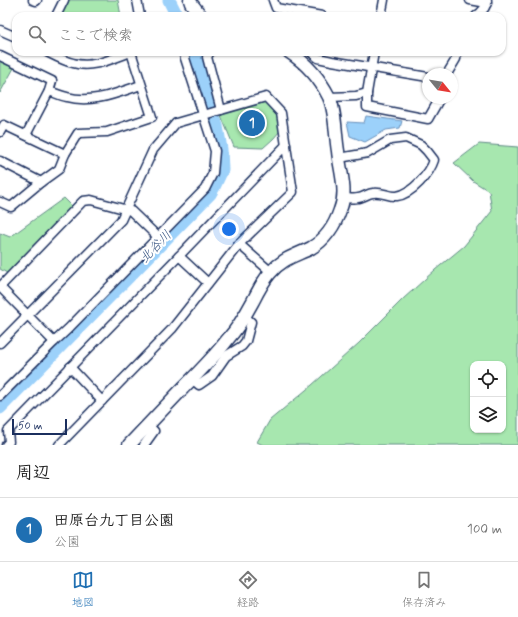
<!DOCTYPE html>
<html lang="ja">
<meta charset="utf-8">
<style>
body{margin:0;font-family:Mynerve,"Klee One",sans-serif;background:#f6f6f6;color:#222}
.controls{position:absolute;right:12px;bottom:12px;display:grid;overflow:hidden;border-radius:8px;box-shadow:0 1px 3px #0004}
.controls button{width:36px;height:36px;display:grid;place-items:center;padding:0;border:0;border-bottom:1px solid #e0e0e0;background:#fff;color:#222;font:20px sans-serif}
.compass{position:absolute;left:422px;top:68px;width:36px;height:36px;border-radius:50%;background:#fff;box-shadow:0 1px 3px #0004;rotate:120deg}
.scale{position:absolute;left:12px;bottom:10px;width:55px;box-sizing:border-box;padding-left:4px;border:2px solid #1b2f5e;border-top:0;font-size:11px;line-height:14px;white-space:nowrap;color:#1b2f5e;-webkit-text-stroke:3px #fff;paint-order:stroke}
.you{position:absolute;left:229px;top:229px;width:14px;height:14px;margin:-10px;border:3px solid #fff;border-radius:50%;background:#1a73e8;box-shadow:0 0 0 6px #1a73e833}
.badge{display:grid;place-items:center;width:26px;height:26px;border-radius:50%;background:#1f6fb2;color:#fff;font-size:13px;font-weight:700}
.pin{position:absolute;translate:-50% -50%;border:2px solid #fff;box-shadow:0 1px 4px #0006}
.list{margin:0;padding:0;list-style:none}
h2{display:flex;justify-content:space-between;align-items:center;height:52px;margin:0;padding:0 16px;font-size:17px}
h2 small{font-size:13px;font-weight:400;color:#767676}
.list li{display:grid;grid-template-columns:26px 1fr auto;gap:12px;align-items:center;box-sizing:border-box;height:64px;padding:0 16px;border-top:1px solid #e0e0e0}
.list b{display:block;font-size:15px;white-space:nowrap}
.list p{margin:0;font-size:13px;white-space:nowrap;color:#767676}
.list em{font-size:13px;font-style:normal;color:#767676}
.icon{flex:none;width:22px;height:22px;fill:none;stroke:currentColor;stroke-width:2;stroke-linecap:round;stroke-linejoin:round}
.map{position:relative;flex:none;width:518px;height:445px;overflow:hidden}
.search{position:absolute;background:#fff;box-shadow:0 1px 3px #0004;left:12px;right:12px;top:12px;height:44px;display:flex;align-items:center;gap:10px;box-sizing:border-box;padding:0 14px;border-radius:12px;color:#767676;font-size:15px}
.sheet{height:116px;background:#fff}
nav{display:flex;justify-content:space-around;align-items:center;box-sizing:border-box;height:56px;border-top:1px solid #e0e0e0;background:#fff;font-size:11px;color:#767676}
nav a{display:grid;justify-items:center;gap:2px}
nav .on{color:#1f6fb2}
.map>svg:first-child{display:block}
</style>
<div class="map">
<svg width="518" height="445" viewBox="0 0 518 445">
<rect width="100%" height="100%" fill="#fff"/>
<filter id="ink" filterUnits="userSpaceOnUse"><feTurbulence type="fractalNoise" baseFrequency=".025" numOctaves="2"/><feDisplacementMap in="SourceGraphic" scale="8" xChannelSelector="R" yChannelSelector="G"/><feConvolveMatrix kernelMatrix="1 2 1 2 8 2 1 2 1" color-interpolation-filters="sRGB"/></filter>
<g filter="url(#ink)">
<g fill="#a7e7af" stroke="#618b86" fill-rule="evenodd">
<path d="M69,0h49l3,16h-60z"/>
<path d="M0,61l14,7 -14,25z"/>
<path d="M266,101l12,14 2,16 -7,8 -10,9 -29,-1 -14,-34z"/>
<path d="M479,144l39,3v298h-255l-6,-3 13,-22 42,-35 47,-42 44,-44 32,-29 29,-24 28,-35 -3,-20 -16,-10 -19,-18zM473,364h30v66h-30z"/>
<path d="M64,198l9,9 -66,66 -7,-4v-36l10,4z"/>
</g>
<path fill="#9cd1fa" stroke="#6890bc" d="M366,116l36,5 -2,7 -14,2 -21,12 -15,-6 -3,-14 17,1z"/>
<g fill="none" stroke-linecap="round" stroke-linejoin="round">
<g stroke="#9cd1fa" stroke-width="13">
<path d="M169,0l8,16"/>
<path d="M0,408l210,-214 4,-7 8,-17 -1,-21 -4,-23 -8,-23 -14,-51"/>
</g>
<defs>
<g id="street">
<path d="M33,0l3,1 1,-1"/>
<path d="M137,0l3,16"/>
<path d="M273,0l3,8 46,8"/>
<path d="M470,0l17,3"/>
<path d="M56,16l8,-16"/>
<path d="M381,16l3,-16"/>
<path d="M476,16c6,-4 11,-9 11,-16"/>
<path d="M0,30l16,7"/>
<path d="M47,52c8,4 17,9 26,11 20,6 40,-5 58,-11"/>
<path d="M210,52l-3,5 14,53"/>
<path d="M311,52l7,6 14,3 96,16"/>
<path d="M374,52l-7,41v14l61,12 12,-21"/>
<path d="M0,56l52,25 -3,10 -23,44"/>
<path d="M447,74l9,-15 1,-7"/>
<path d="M49,91c6,2 12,5 18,6 25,7 50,-4 74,-12"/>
<path d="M329,97l27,-1 11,-3"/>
<path d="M0,132l4,-7 61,29"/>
<path d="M339,158l29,-5 22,-13 16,-2 15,7 6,6 7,9c-4,13 -22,34 -37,36 -8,1 -16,-5 -24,-3 -5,0 -10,5 -15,5 -4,1 -10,0 -15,0"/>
<path d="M0,161l41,21"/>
<path d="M0,202l11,5 30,-25 18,-13 6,-15 13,-21 29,-1 45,-15 -21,-65"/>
<path d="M239,244l32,28"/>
<path d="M179,256l29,27"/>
<path d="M0,287l83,-86 8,-1 40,11 27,26"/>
<path d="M0,287l54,55"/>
<path d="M0,343l121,-123 5,-11 27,-59 23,-27 90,-26 15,16 12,79 -54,52 -67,85 -113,116"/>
<path d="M70,367l32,34"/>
<path d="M192,379l7,6 13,-9 14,-20 16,-10 4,-5 5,-19 -7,-6"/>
<path d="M0,396l54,-54 14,-13 137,-140 8,-16 2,-22 -32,-99"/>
<path d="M6,445l3,-3 -1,-11 171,-175 107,-111"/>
<path d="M144,445l10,-14 -6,-6"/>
</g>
<g id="secondary">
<path d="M190,0l1,3 10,13"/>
<path d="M129,445c19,-20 37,-39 56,-59 15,-15 30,-30 43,-47 10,-11 18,-25 25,-38 5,-10 10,-20 17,-28 13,-15 25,-17 41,-25 14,-8 24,-23 29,-38 3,-7 4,-18 3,-26 -1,-11 -4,-22 -5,-33 -3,-17 -2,-39 -9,-54 -9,-18 -23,-34 -40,-45"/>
</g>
</defs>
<use href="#street" stroke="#1b2f5e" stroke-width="11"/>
<use href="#secondary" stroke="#1b2f5e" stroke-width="15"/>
<use href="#street" stroke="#fff" stroke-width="8"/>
<use href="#secondary" stroke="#fff" stroke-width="12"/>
</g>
</g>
<g text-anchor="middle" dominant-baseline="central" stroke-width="4" stroke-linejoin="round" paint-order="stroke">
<g font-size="13" font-style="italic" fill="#3b5885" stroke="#fff">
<text transform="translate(156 247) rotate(-46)">北谷川</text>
</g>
</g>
</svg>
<div class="controls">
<button><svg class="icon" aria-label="locate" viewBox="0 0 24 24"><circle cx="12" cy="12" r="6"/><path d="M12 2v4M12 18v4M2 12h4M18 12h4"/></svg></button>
<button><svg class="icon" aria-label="layers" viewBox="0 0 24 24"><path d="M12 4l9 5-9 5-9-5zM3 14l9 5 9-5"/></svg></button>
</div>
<svg class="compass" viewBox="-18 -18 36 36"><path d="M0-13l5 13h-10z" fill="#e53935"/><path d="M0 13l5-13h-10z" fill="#767676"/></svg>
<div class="scale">50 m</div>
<div class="you"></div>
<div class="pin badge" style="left:252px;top:123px">1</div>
<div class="search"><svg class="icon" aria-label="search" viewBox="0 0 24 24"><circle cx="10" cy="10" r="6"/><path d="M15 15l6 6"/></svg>ここで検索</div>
</div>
<section class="sheet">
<h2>周辺<small></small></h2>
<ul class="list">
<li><span class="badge">1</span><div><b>田原台九丁目公園</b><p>公園</p></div><em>100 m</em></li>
</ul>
</section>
<nav>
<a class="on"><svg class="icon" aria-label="map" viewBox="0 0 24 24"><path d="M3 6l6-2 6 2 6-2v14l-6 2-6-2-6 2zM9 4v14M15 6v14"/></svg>地図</a>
<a><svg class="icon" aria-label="directions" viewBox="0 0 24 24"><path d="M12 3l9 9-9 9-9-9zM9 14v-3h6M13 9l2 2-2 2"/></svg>経路</a>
<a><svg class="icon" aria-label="saved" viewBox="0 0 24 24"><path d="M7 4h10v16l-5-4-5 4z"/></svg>保存済み</a>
</nav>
